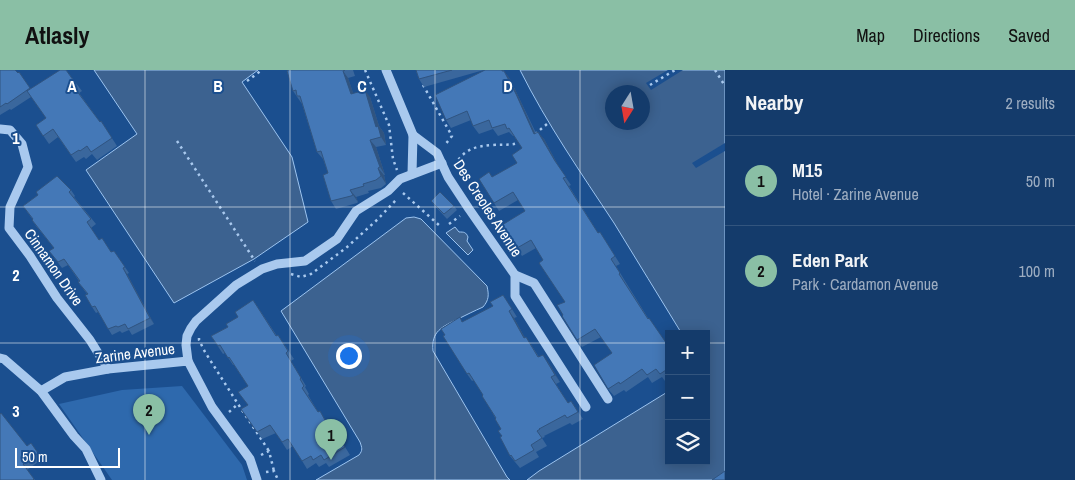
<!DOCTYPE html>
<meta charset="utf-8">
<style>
body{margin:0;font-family:"Archivo Narrow",sans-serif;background:#214673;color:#f1f3f6}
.controls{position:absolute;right:15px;bottom:15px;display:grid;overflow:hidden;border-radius:0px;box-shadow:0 2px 12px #0003}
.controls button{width:45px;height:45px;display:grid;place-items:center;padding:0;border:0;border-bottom:1px solid #33557e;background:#143b6b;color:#f1f3f6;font:25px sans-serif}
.compass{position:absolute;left:605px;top:15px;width:45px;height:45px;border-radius:50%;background:#143b6b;box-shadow:0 2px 12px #0003;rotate:191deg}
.scale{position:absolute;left:15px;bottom:12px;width:105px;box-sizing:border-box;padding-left:5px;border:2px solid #fff;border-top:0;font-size:14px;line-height:18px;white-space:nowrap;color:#fff;-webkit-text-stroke:4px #1b4f8f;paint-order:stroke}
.you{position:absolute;left:348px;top:285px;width:18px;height:18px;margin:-12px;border:4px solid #fff;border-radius:50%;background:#1a73e8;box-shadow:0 0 0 8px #1a73e833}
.badge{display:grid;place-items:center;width:32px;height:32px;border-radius:50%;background:#8abfa5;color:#111;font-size:16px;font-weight:700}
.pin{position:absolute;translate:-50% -41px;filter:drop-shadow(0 1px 2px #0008)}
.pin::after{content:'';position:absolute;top:26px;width:18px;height:15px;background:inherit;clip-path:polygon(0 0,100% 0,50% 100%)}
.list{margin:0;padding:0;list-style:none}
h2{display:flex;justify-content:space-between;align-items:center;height:65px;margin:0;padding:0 20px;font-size:21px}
h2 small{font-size:16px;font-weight:400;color:#9dadc1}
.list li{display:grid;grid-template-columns:32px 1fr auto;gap:15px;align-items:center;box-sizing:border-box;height:90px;padding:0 20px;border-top:1px solid #33557e}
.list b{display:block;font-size:19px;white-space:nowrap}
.list p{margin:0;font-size:16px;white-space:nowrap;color:#9dadc1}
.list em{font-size:16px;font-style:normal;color:#9dadc1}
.icon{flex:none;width:28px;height:28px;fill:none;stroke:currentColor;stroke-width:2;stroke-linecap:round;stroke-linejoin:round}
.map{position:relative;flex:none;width:725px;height:410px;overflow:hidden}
header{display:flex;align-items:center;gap:30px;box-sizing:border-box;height:70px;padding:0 25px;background:#8abfa5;color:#111}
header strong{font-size:24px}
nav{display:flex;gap:28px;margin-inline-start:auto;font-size:18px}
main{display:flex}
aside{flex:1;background:#143b6b}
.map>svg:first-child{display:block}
</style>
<header>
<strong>Atlasly</strong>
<nav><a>Map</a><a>Directions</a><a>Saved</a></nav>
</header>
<main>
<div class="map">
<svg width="725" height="410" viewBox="0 0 725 410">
<rect width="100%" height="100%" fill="#1b4f8f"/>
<path fill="#2e69ad" d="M182,316l60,79 5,15h-135l-53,-76 63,-14z"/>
<g fill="#3c6290" stroke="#9cc4f0" fill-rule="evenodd">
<path d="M94,0h164l-16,12 50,75 16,65 -54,37 -80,44 -88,-133 51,-36z"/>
<path d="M520,0h205v402l-11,8h-187l12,-9 130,-80v70h37v-127h-24c-23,-37 -45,-74 -68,-111 -33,-50 -67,-99 -94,-153zM612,22h30v30h-30z"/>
<path d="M414,147l7,2 66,67c2,9 2,14 -4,21 -9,4 -17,8 -25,12 -16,8 -27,12 -25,32l74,126 3,3h-194l43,-25c4,-5 3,-7 1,-13l-79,-131 125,-93z"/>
<path d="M455,157l4,5c5,0 7,0 9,5l-1,4 6,9 -5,5 -22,-22z"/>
</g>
<g fill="#1b4f8f">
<path d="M668,0h15l-32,20 -5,-7z"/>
<path d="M725,73v8l-29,17 -4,-5z"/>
</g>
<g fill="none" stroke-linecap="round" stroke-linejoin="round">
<g stroke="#a9c9ee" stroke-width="2.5" stroke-dasharray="2.5 4" stroke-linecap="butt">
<path d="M365,0l24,55 4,34 4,11"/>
<path d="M715,0l10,16"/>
<path d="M247,11l15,-11"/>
<path d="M423,15l29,51 -8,10"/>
<path d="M650,15l25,-15"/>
<path d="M535,64l12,-10"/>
<path d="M177,71l78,120"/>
<path d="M455,95c9,-16 21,-19 38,-20 12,-1 17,1 28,-3"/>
<path d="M403,123l37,33"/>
<path d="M449,154l11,-8"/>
<path d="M291,204l10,3 10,-3 35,-26 32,-29 18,-19"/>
<path d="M199,268v2l6,12 33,52"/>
<path d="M229,342l9,-8 31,47"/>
<path d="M261,385l8,-4 5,20"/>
<path d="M266,402l8,-1 4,9"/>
</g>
<g stroke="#a9c9ee" stroke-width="9">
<path d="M386,0l27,65 -1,39"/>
<path d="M0,59l10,1 12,14 6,23 -18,40 -1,21 21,28 27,42 33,42 18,29"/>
<path d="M413,65l24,18 11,24 21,32 46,66v21l71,111"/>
<path d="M515,205l19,8 74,116"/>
<path d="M0,288l4,1 37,32 33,45 12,13 15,31"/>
<path d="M188,291l-2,-16 1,-9 4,-8 5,-7 40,-36 26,-16 15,-5 28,-3 32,-22 19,-28 32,-20 12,-12 42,-16"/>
<path d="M41,321l24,-14 43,-8 80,-8 24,46 38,52 7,21"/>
</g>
</g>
<g fill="#3a679d">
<path d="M0,0l18,3 13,16 35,-19 16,21 -3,2 21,29 1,-1 16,25 -20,14 -5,-6 -6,5 -2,-2 -8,5 -18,-25 -9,7 -13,-19 10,-7 -15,-21 -20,13 -1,-1 -10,6z"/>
<path d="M288,0h65l2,6 -7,2 5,15 17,4 9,29 5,7 2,12 -10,2 9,28h-1l2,9 -5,4 -13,3 1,2 -13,4 2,5 -1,1 -21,6 -5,-8 -3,-28 -5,-14 -6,-7 -15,-48 -9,-13z"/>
<path d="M416,0h68l-60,17 -5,-8z"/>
<path d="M503,0l7,9 11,23 15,31 8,6 16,30 11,16 -2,1 29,47 7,7 15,24 -4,2 9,15 23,37 21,29v32l-4,2 -3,-4 -10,6 -4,-6 -22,15 -2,-2 -10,6 -6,-7 4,-36 -11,-16 -19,10 -5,-7 -14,-25 2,-13 -22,-42 -7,-12 -14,8 -5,-8 8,-37 -7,-11 -19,11 -5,-8 -2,-26 25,-14 5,-15 -8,-12h-1l-4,-4 -11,4 -5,-7 -14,5 -6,-8 -2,-6 -20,8 -5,-8z"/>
<path d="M71,120l4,6 -1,1 22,27 -5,4 8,12 12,12 3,-1 15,22 -2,1 27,50 -22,11 -3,-5 -7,3 -2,-2 -8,4 -14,-23 -2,1 -4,-6 -5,-13 -9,-12 1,-1 -11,-16 -6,3 -13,-17 5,-3 -18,-22 -4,-6h1l-10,-14 15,-11z"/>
<path d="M431,131l23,5 3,4 -10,9 -13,-14z"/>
<path d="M503,225l14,22 -3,1 11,20 1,-1 13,20 9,5 12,20 -4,2 12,19 3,-2 12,18 -11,6 -2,-2 -26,13 1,1 -3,1 5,8 -11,6 3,5 -19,11 -10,-12 -8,-20 -1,-7 -18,-34 -9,-15 -2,1 -5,-7 26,-68z"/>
<path d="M253,230l24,36 1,-1 16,24 -3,2 15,25 -1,1 4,7 -1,1 10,17 7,7 7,11 7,7 11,18 -21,12 -3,-4 -7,4 -3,-4 -9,6 -14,-23 -6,4 -11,-17 -14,6 -21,-30 7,-4v-19l-14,-21h-1l-8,-12 -2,1 -12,-18 17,-9 10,-10z"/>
<path d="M31,373l11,16 -15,11 8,10h-35l27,-34z"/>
</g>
<g fill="#305480">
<path d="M343,1l5,7 8,23 -5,-7z"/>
<path d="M504,1l6,8 11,23 18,40 -5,-8z"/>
<path d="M365,20l5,7 9,29 5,7 2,12 -5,-8 -5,-10z"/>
<path d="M538,62l6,7 16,30 -5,-8z"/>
<path d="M370,70l6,7 9,28 -5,-8z"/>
<path d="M378,98l6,7 2,9 -5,-8z"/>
<path d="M350,120l6,7 2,5 -5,-7z"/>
<path d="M123,198l4,6 27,50 -4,-6z"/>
<path d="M509,241l5,7 15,27 -5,-7z"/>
<path d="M543,285l5,7 12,20 -5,-7z"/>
</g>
<g fill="#4478b7" stroke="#305480">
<path d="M0,0h15l3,3 1,-1 11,16 -23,16 -1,-1 -6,4z"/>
<path d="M60,0h6l10,14 -3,2 27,36 1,-1 11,17 -21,14 -4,-6 -7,5 -1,-1 -8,5 -18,-26 -10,7 -7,-11 10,-7 -19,-27z"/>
<path d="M288,0h57l-2,1 8,23 14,-4 11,37 2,-1 3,11 -11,3 10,27 -2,1 3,8 -5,4 -13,4 1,2 -14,4 3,5 -2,1 -20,5 -8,-26 5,-2 -7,-22 -4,1 -17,-56h-3l-1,-6 -3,1 -6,-20z"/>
<path d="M416,0h36l-33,9z"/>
<path d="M485,0h17v1h2l12,23 18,40 4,-2 17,29 11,16 -3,1 35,55 2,-1 15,24 -4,3 9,14 -1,1 29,45 1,-1 20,29v21l-9,6 -4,-5 -9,6 -5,-6 -22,15 -1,-2 -11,7 -14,-24 18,-12 -17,-24 -18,11 -15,-24 1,-1 -6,-10 8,-3 -26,-39 4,-3 -12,-20 -14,8 -15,-23 23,-14 -12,-19 -19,11 -15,-24 10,-7 3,5 25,-14 -5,-8 10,-7 -13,-20 -2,1 -2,-5 -13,4 -3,-8 -16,6 -6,-15 -21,9 -11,-25z"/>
<path d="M57,106l14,14 -2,2 22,27 -4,3 12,18 3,-2 9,14 3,-1 11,16 -2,1 27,50 -22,11 -3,-5 -7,3 -2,-1 -8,3 -13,-23 -3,1 -7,-12 3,-1 -10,-12 2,-1 -16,-22 -6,3 -9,-11 5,-3 -22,-28 1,-1 -10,-13 15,-11 -2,-3z"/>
<path d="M440,122l14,14 -10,8 -13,-13z"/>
<path d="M503,225l9,14 -3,2 15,27 2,-1 12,20 5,-2 12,20 -4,2 17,26 3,-2 7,11 -11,6 -2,-3 -26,14h1l-3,2 5,7 -11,7 3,5 -19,11 -4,-6 -1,1 -10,-19 2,-1 -4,-5 3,-2 -6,-10 1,-1 -14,-22 1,-1 -14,-22 -2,1 -24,-38 2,-1 -4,-6 19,-12 2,5 31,-16 -3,-4z"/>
<path d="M253,230l23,36 2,-1 10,16 -2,2 15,25 -1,1 4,7 -2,2 16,24 2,-1 11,20 3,-2 11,18 -21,13 -3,-5 -8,5 -2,-4 -9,5 -14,-22 -6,3 -12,-17 -13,7 -16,-23 7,-4 -10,-13 10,-6 -19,-29 -1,1 -8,-13 -2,1 -7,-10 17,-9 -2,-3 12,-7 -3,-5z"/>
<path d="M1,343l26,33 4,-3 7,10 -15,11 11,15 -1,1h-33v-66z"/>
<path d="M725,401v9h-13z"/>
</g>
<path fill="none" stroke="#fff" stroke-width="1" stroke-opacity="0.55" d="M145,0v410M290,0v410M435,0v410M580,0v410M0,137h725M0,273h669M706,273h19"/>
<g text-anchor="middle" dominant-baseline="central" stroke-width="4" stroke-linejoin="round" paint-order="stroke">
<g font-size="15" fill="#fff" stroke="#1b4f8f">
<text transform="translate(488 138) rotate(57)">Des Creoles Avenue</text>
<text transform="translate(54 197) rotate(55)">Cinnamon Drive</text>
<text transform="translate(135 283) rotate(-7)">Zarine Avenue</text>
</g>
</g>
<g font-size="16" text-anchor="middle" font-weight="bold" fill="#fff" stroke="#1b4f8f" stroke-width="4" stroke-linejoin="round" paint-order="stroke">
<text x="72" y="22">A</text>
<text x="218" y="22">B</text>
<text x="362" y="22">C</text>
<text x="508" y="22">D</text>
<text x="16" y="74">1</text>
<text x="16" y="211">2</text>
<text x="16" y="347">3</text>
</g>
</svg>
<div class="controls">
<button>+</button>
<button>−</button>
<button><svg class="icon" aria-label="layers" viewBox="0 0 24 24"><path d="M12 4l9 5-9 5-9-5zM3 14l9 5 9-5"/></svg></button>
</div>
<svg class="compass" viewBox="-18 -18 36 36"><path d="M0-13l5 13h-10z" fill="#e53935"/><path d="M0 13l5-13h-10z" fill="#9dadc1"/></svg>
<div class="scale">50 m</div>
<div class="you"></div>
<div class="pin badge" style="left:331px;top:390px">1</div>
<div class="pin badge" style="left:149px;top:365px">2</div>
</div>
<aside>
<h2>Nearby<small>2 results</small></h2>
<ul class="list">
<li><span class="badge">1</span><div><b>M15</b><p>Hotel · Zarine Avenue</p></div><em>50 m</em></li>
<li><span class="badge">2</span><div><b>Eden Park</b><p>Park · Cardamon Avenue</p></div><em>100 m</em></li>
</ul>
</aside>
</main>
